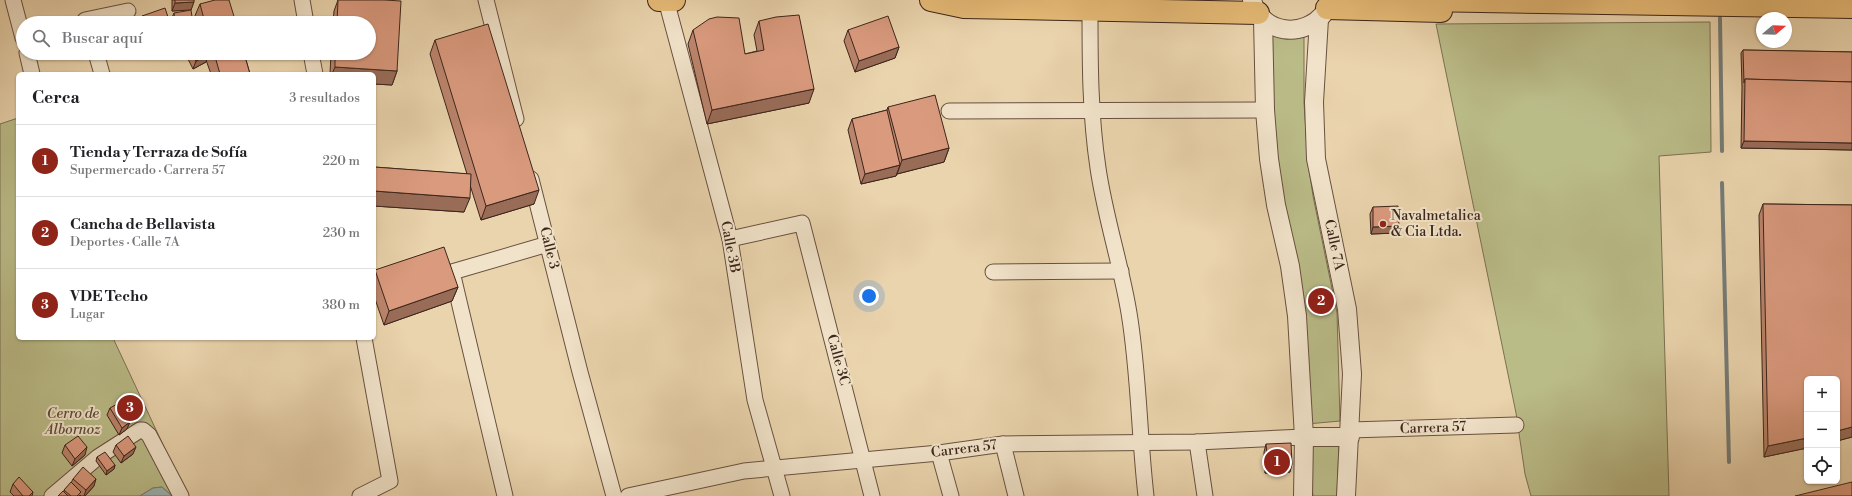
<!DOCTYPE html>
<html lang="es">
<meta charset="utf-8">
<style>
body{margin:0;font-family:"Libre Bodoni",serif;background:#f2f2f2;color:#202124}
.controls{position:absolute;right:12px;bottom:12px;display:grid;overflow:hidden;border-radius:6px;box-shadow:0 1px 3px #0004}
.controls button{width:36px;height:36px;display:grid;place-items:center;padding:0;border:0;border-bottom:1px solid #e0e0e0;background:#fff;color:#202124;font:20px sans-serif}
.compass{position:absolute;left:1756px;top:12px;width:36px;height:36px;border-radius:50%;background:#fff;box-shadow:0 1px 3px #0004;rotate:71deg}
.you{position:absolute;left:869px;top:296px;width:14px;height:14px;margin:-10px;border:3px solid #fff;border-radius:50%;background:#1a73e8;box-shadow:0 0 0 6px #1a73e833}
.badge{display:grid;place-items:center;width:26px;height:26px;border-radius:50%;background:#8f2418;color:#fff;font-size:13px;font-weight:700}
.pin{position:absolute;translate:-50% -50%;border:2px solid #fff;box-shadow:0 1px 4px #0006}
.list{margin:0;padding:0;list-style:none}
h2{display:flex;justify-content:space-between;align-items:center;height:52px;margin:0;padding:0 16px;font-size:17px}
h2 small{font-size:13px;font-weight:400;color:#757577}
.list li{display:grid;grid-template-columns:26px 1fr auto;gap:12px;align-items:center;box-sizing:border-box;height:72px;padding:0 16px;border-top:1px solid #e0e0e0}
.list b{display:block;font-size:15px;white-space:nowrap}
.list p{margin:0;font-size:13px;white-space:nowrap;color:#757577}
.list em{font-size:13px;font-style:normal;color:#757577}
.icon{flex:none;width:22px;height:22px;fill:none;stroke:currentColor;stroke-width:2;stroke-linecap:round;stroke-linejoin:round}
.map{position:relative;flex:none;width:1852px;height:496px;overflow:hidden}
.search{position:absolute;background:#fff;box-shadow:0 1px 3px #0004;left:16px;top:16px;width:360px;height:44px;display:flex;align-items:center;gap:10px;box-sizing:border-box;padding:0 14px;border-radius:22px;color:#757577;font-size:15px}
.panel{position:absolute;background:#fff;box-shadow:0 1px 3px #0004;left:16px;top:72px;width:360px;height:268px;border-radius:6px}
.map>svg:first-child{display:block}
</style>
<div class="map">
<svg width="1852" height="496" viewBox="0 0 1852 496">
<rect width="100%" height="100%" fill="#ead4ad"/>
<filter id="stains"><feTurbulence type="fractalNoise" baseFrequency=".005" numOctaves="4"/><feColorMatrix values="0 0 0 0 .2 0 0 0 0 .09 0 0 0 0 .02 0 0 0 .5 -.17"/></filter>
<radialGradient id="worn" r=".72"><stop offset=".6" stop-color="#630" stop-opacity="0"/><stop offset="1" stop-color="#630" stop-opacity=".3"/></radialGradient>
<g fill="#babc88" stroke="#7b7052">
<path d="M1710,22l1,130 -52,4 10,340h-138l-6,-22 -9,-61 -80,-389z"/>
<path d="M1267,28l37,2v73l4,59 5,34 24,117 3,108 -33,3 -37,-315z"/>
<path d="M18,118v220h95l74,158h-15l-10,-9 -9,1 -13,8h-140v-372z"/>
<path d="M1308,444l31,1 -2,51h-24z"/>
</g>
<path fill="#9bb6b4" stroke="#757c77" d="M162,487l10,9h-32l13,-8z"/>
<g fill="none" stroke-linecap="round" stroke-linejoin="round">
<g stroke="#757c77" stroke-width="4">
<path d="M1720,18l2,133"/>
<path d="M1722,183l7,279"/>
</g>
<defs>
<g id="minor">
<path d="M13,0l10,38"/>
<path d="M302,0l4,23"/>
<path d="M486,0l30,119"/>
<path d="M666,0l64,239 25,161 27,96"/>
<path d="M1090,9c0,53 0,106 8,159 7,49 23,96 31,145 10,60 10,122 17,183"/>
<path d="M85,20l43,-9"/>
<path d="M27,53l5,21"/>
<path d="M96,53l6,21"/>
<path d="M311,53l4,21"/>
<path d="M949,111l316,-1"/>
<path d="M531,179l49,193 34,124"/>
<path d="M730,239l72,-16 70,273"/>
<path d="M993,272l128,-1"/>
<path d="M1350,430l166,-5"/>
<path d="M1197,442l8,54"/>
<path d="M1003,444l13,52"/>
<path d="M939,453l12,43"/>
<path d="M52,496l46,-39 42,-27h3l6,5 32,61"/>
<path d="M360,496l30,-15 -26,-143"/>
<path d="M505,496l-53,-224 96,-28"/>
<path d="M628,496l116,-25 195,-18 64,-9 194,-2 107,-5"/>
</g>
<g id="tertiary">
<path d="M1252,0c9,35 53,39 73,12"/>
<path d="M1263,19l2,91 4,49 7,46 14,61 7,50 7,121 -1,59"/>
<path d="M1319,19l-5,83 2,57 31,150 5,65 -6,122"/>
<path d="M1304,437h46"/>
</g>
<g id="primary">
<path d="M659,0h15"/>
<path d="M931,0l33,7 294,6"/>
<path d="M1421,0l431,7"/>
<path d="M1327,8l114,3"/>
</g>
</defs>
<use href="#minor" stroke="#685140" stroke-width="17"/>
<use href="#tertiary" stroke="#685140" stroke-width="20"/>
<use href="#primary" stroke="#3c251b" stroke-width="24"/>
<use href="#minor" stroke="#f1e3ca" stroke-width="15"/>
<use href="#tertiary" stroke="#f1e3ca" stroke-width="18"/>
<use href="#primary" stroke="#e5ba76" stroke-width="22"/>
</g>
<g fill="#bb846c" stroke="#3c251b">
<path d="M172,0h22l-3,10 -19,1z"/>
<path d="M338,0h46l13,71 -5,14 -18,-1v-10h-44l1,-21h38v-30h-36l1,-12z"/>
<path d="M200,4l36,19h-40l-2,-5z"/>
<path d="M174,13l19,10h-21l-1,-3z"/>
<path d="M142,16l28,7h-30z"/>
<path d="M759,21l50,82 -102,21 -19,-80 5,-14 52,24 12,-3 -3,-16z"/>
<path d="M848,30l51,17 -4,11 -40,14 -11,-31z"/>
<path d="M435,40l99,164 -53,16 -11,-35 -6,27 -90,-6v-39l93,7 -37,-120z"/>
<path d="M1743,50l109,2v98l-111,-2 1,-61 -1,-34z"/>
<path d="M185,53h59l6,21h-39l-5,-14v2l-13,7z"/>
<path d="M888,107l61,41 -5,14 -47,12 -1,2 -35,8 -13,-54 4,-11 35,-9z"/>
<path d="M1763,204l89,1v232l-15,4v-62h-30v69l-43,9 -5,-242z"/>
<path d="M1373,207l26,19 -2,7 -26,1 -1,-20z"/>
<path d="M375,270l83,17 -6,14 -68,24 -10,-29v-23z"/>
<path d="M123,398l17,13 -2,4 -7,3 -9,-16z"/>
<path d="M110,408l17,21 -8,6 -12,-20z"/>
<path d="M1266,444l24,28 -25,1 -1,-21z"/>
<path d="M65,445l20,10 -13,11 -10,-13z"/>
<path d="M116,445l17,9 -12,9 -8,-11z"/>
<path d="M97,457l18,8 -1,4 -8,6 -10,-14z"/>
<path d="M73,479l21,7 -9,10h-4l-1,-1 -1,1h-21l6,-4v-2l7,-7z"/>
<path d="M13,484l20,8 -1,4h-18l-4,-4z"/>
</g>
<g fill="#996c58" stroke="#3c251b">
<path d="M194,2l-3,8 -19,1 3,-8z"/>
<path d="M899,47l-4,11 -40,14 4,-11z"/>
<path d="M209,54l-3,8 -13,7 3,-8z"/>
<path d="M335,67l62,4 -5,14 -18,-1v-10h-42z"/>
<path d="M814,89l-5,14 -102,21 5,-14z"/>
<path d="M1744,141l108,2v7l-111,-2z"/>
<path d="M949,148l-5,14 -47,12 5,-14z"/>
<path d="M900,165l-4,11 -35,8 4,-10z"/>
<path d="M539,190l-5,14 -53,16 5,-14z"/>
<path d="M374,191l96,7 -6,14 -90,-6z"/>
<path d="M1399,226l-2,7 -26,1 2,-7z"/>
<path d="M458,287l-6,14 -68,24 5,-14z"/>
<path d="M140,411l-2,4 -7,3 1,-3z"/>
<path d="M130,422l-3,7 -8,6 3,-7z"/>
<path d="M1852,427v10l-15,4v-10z"/>
<path d="M1807,438v10l-43,9 4,-11z"/>
<path d="M87,447l-2,8 -13,11 3,-7z"/>
<path d="M136,447l-3,7 -12,9 3,-7z"/>
<path d="M1292,464l-2,8 -25,1 3,-8z"/>
<path d="M115,465l-1,4 -8,6 1,-4z"/>
<path d="M96,479l-2,7 -9,10h-1l2,-6z"/>
</g>
<g fill="#da9a7e" stroke="#3c251b">
<path d="M175,0h19v2l-19,1z"/>
<path d="M215,0h14l7,23h-31l-5,-19z"/>
<path d="M338,0h46l17,1 -4,70 -62,-4v-14h34v-30h-32z"/>
<path d="M165,8l5,15h-25l-3,-7z"/>
<path d="M191,10l2,13h-18l-1,-10z"/>
<path d="M799,15l15,74 -102,21 -19,-80 16,-11 8,-2 22,1 6,36 19,-4 -5,-29 17,-4z"/>
<path d="M888,16l11,31 -40,14 -11,-31z"/>
<path d="M488,24l51,166 -53,16 -51,-166z"/>
<path d="M1743,50l109,2v30l-107,-3 -1,4z"/>
<path d="M191,53h17l1,1 -13,7z"/>
<path d="M214,53h30l6,21h-30z"/>
<path d="M1745,79l107,3v61l-108,-2z"/>
<path d="M935,95l14,53 -47,12 -14,-53z"/>
<path d="M887,110l13,55 -35,9 -13,-55z"/>
<path d="M374,167l97,7 -1,24 -96,-7z"/>
<path d="M1763,204l89,1v222l-15,4v-52h-30v59l-39,8z"/>
<path d="M1398,206l1,20 -26,1v-20z"/>
<path d="M444,247l14,40 -69,24 -14,-41z"/>
<path d="M130,394l10,17 -8,4 -9,-17z"/>
<path d="M119,403l11,19 -8,6 -12,-20z"/>
<path d="M78,436l9,11 -12,12 -10,-14z"/>
<path d="M128,436l8,11 -12,9 -8,-11z"/>
<path d="M1291,443l1,21 -24,1 -2,-21z"/>
<path d="M105,452l10,13 -8,6 -10,-14z"/>
<path d="M83,467l13,12 -10,11 -13,-11z"/>
<path d="M19,477l14,15 -4,4h-6l-10,-12z"/>
<path d="M71,482l10,10 -4,4h-6l-7,-6z"/>
<path d="M1852,482v14h-57z"/>
<path d="M63,491l5,5h-10z"/>
</g>
<circle fill="#8f2418" stroke="#f1e3ca" stroke-width="1.5" cx="1383" cy="224" r="4"/>
<g text-anchor="middle" dominant-baseline="central" stroke-width="4" stroke-linejoin="round" paint-order="stroke">
<g font-size="14" fill="#3c251b" stroke="#f1e3ca" text-anchor="start">
<text x="1391" y="216">Navalmetalica<tspan x="1391" dy="16">&amp; Cia Ltda.</tspan></text>
</g>
<g font-size="14" fill="#3c251b" stroke="#f1e3ca">
<text transform="translate(1334 245) rotate(78)">Calle 7A</text>
<text transform="translate(730 247) rotate(79)">Calle 3B</text>
<text transform="translate(549 248) rotate(76)">Calle 3</text>
<text transform="translate(838 360) rotate(75)">Calle 3C</text>
<text transform="translate(1433 428) rotate(-2)">Carrera 57</text>
<text transform="translate(964 449) rotate(-7)">Carrera 57</text>
</g>
<g font-size="14" font-style="italic" fill="#5c4b36" stroke="#f1e3ca">
<text x="73" y="414">Cerro de<tspan x="73" dy="16">Albornoz</tspan></text>
</g>
</g>
<rect width="100%" height="100%" filter="url(#stains)"/>
<rect width="100%" height="100%" fill="url(#worn)"/>
</svg>
<div class="controls">
<button>+</button>
<button>−</button>
<button><svg class="icon" aria-label="locate" viewBox="0 0 24 24"><circle cx="12" cy="12" r="6"/><path d="M12 2v4M12 18v4M2 12h4M18 12h4"/></svg></button>
</div>
<svg class="compass" viewBox="-18 -18 36 36"><path d="M0-13l5 13h-10z" fill="#e53935"/><path d="M0 13l5-13h-10z" fill="#757577"/></svg>
<div class="you"></div>
<div class="pin badge" style="left:1277px;top:462px">1</div>
<div class="pin badge" style="left:1321px;top:301px">2</div>
<div class="pin badge" style="left:130px;top:408px">3</div>
<div class="search"><svg class="icon" aria-label="search" viewBox="0 0 24 24"><circle cx="10" cy="10" r="6"/><path d="M15 15l6 6"/></svg>Buscar aquí</div>
<section class="panel">
<h2>Cerca<small>3 resultados</small></h2>
<ul class="list">
<li><span class="badge">1</span><div><b>Tienda y Terraza de Sofía</b><p>Supermercado · Carrera 57</p></div><em>220 m</em></li>
<li><span class="badge">2</span><div><b>Cancha de Bellavista</b><p>Deportes · Calle 7A</p></div><em>230 m</em></li>
<li><span class="badge">3</span><div><b>VDE Techo</b><p>Lugar</p></div><em>380 m</em></li>
</ul>
</section>
</div>
